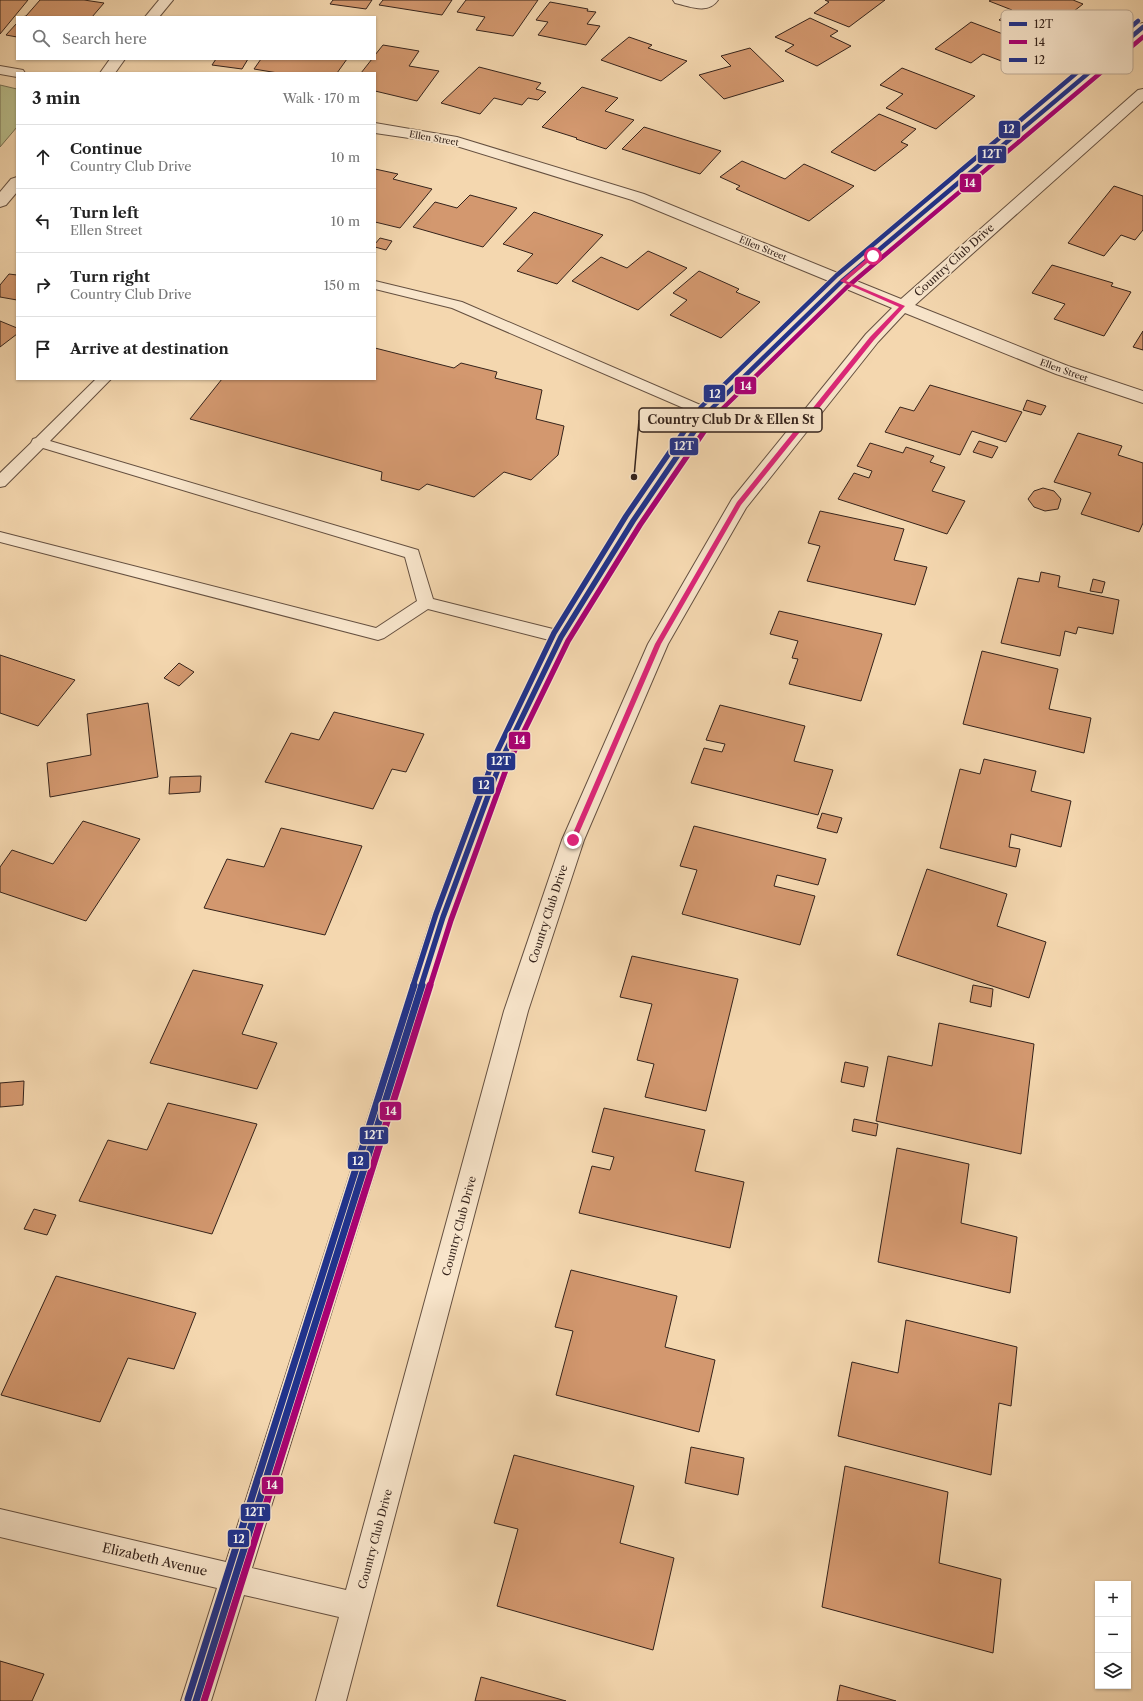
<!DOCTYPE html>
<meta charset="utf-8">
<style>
body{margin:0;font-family:"Libre Caslon Text",serif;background:#f6f6f6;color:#222}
.controls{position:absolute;right:12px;bottom:12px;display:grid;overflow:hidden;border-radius:0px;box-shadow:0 1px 3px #0004}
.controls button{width:36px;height:36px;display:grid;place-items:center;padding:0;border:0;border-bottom:1px solid #e0e0e0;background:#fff;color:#222;font:20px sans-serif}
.stop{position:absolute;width:12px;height:12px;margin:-9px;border:3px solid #db2777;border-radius:50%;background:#fff}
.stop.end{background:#db2777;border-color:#fff;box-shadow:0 1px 4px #0008}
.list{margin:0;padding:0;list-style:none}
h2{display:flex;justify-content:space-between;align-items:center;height:52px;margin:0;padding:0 16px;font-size:17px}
h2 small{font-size:13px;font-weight:400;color:#767676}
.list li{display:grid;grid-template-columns:26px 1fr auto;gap:12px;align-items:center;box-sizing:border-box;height:64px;padding:0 16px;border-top:1px solid #e0e0e0}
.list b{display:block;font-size:15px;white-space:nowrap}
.list p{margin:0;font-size:13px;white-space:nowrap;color:#767676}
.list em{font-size:13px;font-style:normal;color:#767676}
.icon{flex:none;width:22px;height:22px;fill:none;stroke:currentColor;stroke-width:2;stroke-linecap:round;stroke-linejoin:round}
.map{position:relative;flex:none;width:1143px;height:1701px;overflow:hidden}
.search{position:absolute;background:#fff;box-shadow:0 1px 3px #0004;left:16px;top:16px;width:360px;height:44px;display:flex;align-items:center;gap:10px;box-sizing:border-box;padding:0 14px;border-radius:0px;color:#767676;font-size:15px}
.panel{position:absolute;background:#fff;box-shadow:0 1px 3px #0004;left:16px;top:72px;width:360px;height:308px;border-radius:0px}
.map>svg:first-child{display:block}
</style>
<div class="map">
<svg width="1143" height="1701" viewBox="0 0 1143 1701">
<rect width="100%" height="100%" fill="#f4d7af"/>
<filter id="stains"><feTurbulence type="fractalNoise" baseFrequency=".005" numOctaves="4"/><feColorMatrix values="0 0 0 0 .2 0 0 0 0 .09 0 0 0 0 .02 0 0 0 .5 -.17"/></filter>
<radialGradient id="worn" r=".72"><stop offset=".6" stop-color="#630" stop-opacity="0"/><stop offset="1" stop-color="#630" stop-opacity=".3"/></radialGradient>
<path fill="#b9bf8d" stroke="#777154" d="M0,85l17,4v38l-17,20z"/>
<g fill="#d3986f" stroke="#35231b">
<path d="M0,0h28l-28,34z"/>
<path d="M40,0h44l20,3 -12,14h-70l4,-1z"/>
<path d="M333,0h39l-6,9 -36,-5z"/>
<path d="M383,0h69l-10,15 -63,-10z"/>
<path d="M466,0h72l-25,36 -37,-6 9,-13 -28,-5z"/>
<path d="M825,0h60l-36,27 -35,-14 15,-11z"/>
<path d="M991,0h82l10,4 -28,22 -6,-3 -13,11 -37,-14 13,-10 -23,-9z"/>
<path d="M550,2l38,7 -1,2 9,1 -9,12 13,2 -14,19 -48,-10 10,-13 -12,-2z"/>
<path d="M810,18l28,13 -8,5 21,10 -34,20 -32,-15 9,-6 -19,-8z"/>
<path d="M971,22l32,12 1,-1 25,9 -25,20 -21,-8 -12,9 -36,-14z"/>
<path d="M17,23v14l-11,-2z"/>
<path d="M629,37l23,8 -4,3 39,13 -26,20 -60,-21z"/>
<path d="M383,45l36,6 -10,15 30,5 -22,30 -42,-10v-18h-14l11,-14h3v-4z"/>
<path d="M750,48l34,33 -60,18 -25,-24 32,-9 -10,-10z"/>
<path d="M216,59h32l-6,10 -30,-4z"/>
<path d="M261,59h86l-10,14h-59l-24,-4z"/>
<path d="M479,67l62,16 -5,6 10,3 -8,8 -10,-2 -6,7 -28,-7 -14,16 -39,-11z"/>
<path d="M902,68l73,28 -39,33 -50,-21 17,-14 -23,-9z"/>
<path d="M582,87l36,11 -13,13 29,9 -28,29 -30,-10 1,-1 -35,-11z"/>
<path d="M879,114l37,15 -15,13 7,3 -33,26 -44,-19z"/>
<path d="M644,127l77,24 -21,23 -78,-25z"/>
<path d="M742,161l43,18 19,-15 50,22 -45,35 -73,-32 4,-3 -20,-9z"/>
<path d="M375,169l23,5 -5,5 39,10 -32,39 -25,-6z"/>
<path d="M1114,186l29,10v34l-8,10 -14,-5 -17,21 -36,-13z"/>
<path d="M470,195l47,13 -34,39 -70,-20 22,-25 22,6z"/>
<path d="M534,212l69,23 -46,49 -40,-13 16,-17 -30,-10z"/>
<path d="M380,238l12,3 -6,9 -11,-3v-3z"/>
<path d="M648,251l39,17 -49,42 -66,-29 29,-24 26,11z"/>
<path d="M1052,265l61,18 -2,3 20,6 -27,44 -50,-17 11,-15 -33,-11z"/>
<path d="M699,271l40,18 -3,3 24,10 -39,36 -51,-23 17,-15 -14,-7z"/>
<path d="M9,274l8,1v25l-17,-3v-12z"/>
<path d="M0,321l17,7v6l-17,13z"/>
<path d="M1143,331v19l-10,-3z"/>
<path d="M375,348l79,20 7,-5 36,9 -2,6 47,12 -6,29 28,7 -6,29 -27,25 -27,-8 -30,25 -47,-13 -8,6 -38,-10 1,-8 -192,-53 32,-40h153z"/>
<path d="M930,385l92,27 -16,30 -34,-11 -12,24 -75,-23 15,-25 14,4z"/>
<path d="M1027,400l19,6 -5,9 -18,-5z"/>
<path d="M1078,433l44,13 -4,9 25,8v60l-4,9 -58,-18 10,-21 -37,-11z"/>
<path d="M979,441l19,6 -6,11 -19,-6z"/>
<path d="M870,443l33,10 3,-6 28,9 -4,6 15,5 -13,24 33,10 -18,33 -109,-35 16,-26 15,5 3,-7 -15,-5z"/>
<path d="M1043,488l11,3 7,8 -3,10 -13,2 -11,-4 -6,-8 6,-8z"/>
<path d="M820,511l84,18 -10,31 33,7 -12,38 -108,-24 13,-35 -12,-3z"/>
<path d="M1041,572l19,4 -2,11 61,13 -6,34 -35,-7 -2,7 -11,-3 -5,25 -59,-13 17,-65 21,4z"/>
<path d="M1093,579l12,3 -3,11 -12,-2z"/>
<path d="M779,611l103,23 -21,67 -72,-17 9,-25 -6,-1 6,-17 -28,-7z"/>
<path d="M982,651l76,18 -9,40 42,9 -7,35 -121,-29z"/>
<path d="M0,655l75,25 -37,46 -38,-13z"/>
<path d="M179,663l15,9 -15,14 -15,-8z"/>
<path d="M148,703l10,74 -108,20 -3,-34 44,-8 -4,-41z"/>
<path d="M720,705l85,21 -11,35 39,9 -15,45 -127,-32 13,-35 18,4 3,-8 -19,-4z"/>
<path d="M334,712l90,22 -18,38 -14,-3 -19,40 -108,-27 26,-49 28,7z"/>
<path d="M984,759l52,12 -5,20 40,10 -10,46 -50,-13 -2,13 11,2 -4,18 -76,-19 20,-79 20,5z"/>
<path d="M201,776l-1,16 -31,2 1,-17z"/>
<path d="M822,813l20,5 -5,15 -20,-5z"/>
<path d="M83,821l57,18 -54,82 -86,-29v-25l12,-17 41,14z"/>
<path d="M694,826l132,33 -8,26 -41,-10 -3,11 41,10 -15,49 -118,-31 15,-44 -17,-4z"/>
<path d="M281,828l81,18 -37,89 -121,-27 23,-49 37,8z"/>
<path d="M927,869l80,25 -10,32 49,16 -17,56 -132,-43z"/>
<path d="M632,956l106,23 -32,132 -61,-14 9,-33 -17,-4 15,-56 -32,-7z"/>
<path d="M193,970l70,15 -21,49 35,9 -20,46 -107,-26z"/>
<path d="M973,985l20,4 -2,18 -21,-5z"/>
<path d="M939,1023l95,21 -13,110 -145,-33 12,-65 44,10z"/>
<path d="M845,1062l23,5 -4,20 -23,-5z"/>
<path d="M24,1081l-1,24 -23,2v-24z"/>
<path d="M168,1103l89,21 -45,110 -133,-33 29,-61 39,10z"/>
<path d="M604,1108l101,22 -10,41 49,11 -14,66 -151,-35 13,-47 18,4 4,-13 -22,-5z"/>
<path d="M854,1119l24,5 -2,12 -24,-5z"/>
<path d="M897,1148l72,16 -8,59 56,14 -7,56 -132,-31z"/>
<path d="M34,1209l22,6 -9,20 -23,-6z"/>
<path d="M571,1270l106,26 -12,51 50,13 -16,72 -143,-37 17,-64 -18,-4z"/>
<path d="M56,1276l140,37 -22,56 -46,-11 -28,64 -99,-27z"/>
<path d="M906,1320l111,27 -6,59 -12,-3 -8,72 -153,-39 14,-74 46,11z"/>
<path d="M691,1447l53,11 -6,37 -53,-12z"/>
<path d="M514,1455l120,31 -14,57 54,15 -21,92 -156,-44 21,-77 -24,-6z"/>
<path d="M845,1466l103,26 -9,71 62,16 -8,74 -171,-46z"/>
<path d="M0,1661l44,13 -12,27h-32z"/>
<path d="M481,1677l85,24h-91z"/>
<path d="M840,1685l56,16h-59z"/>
</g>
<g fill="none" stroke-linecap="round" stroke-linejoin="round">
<defs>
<g id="service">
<path d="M375,281l87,21 250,108 2,3 -2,3 -5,2 -5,-2 -250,-108 -77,-19z"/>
<path d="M96,379h15l-61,62 368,109 15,49 128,32 6,2 2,4 -2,4 -6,2 -133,-34 -44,29 -6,2 -378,-98v-10l376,96 41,-27 -12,-44 -362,-109 -38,38 -5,1v-14l31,-30 2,-4 3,-1z"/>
</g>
<g id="minor">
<path d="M159,0h14l-14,17h-14z"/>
<path d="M673,0h45c-10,15 -29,6 -43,3z"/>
<path d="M1143,23v11l-289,246 47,19 237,-209 5,-1v12l-228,204 153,61 75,25v12l-87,-29 -151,-61 -27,29 -132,166 -78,136 -84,196 -56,171 -182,690h-30l23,-84 -95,-22 -33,106h-30l36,-113 -217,-51v-28l226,53 206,-645 58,-156 64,-129 72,-116 75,-107 130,-127 -199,-82 -182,-56 -75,-11v-10l82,14 187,57 196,80 298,-250zM844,288l48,20 -26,26 -134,165 -84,145 -86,196 -58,171 -158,579 -94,-22 202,-651 58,-156 58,-122 70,-113 73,-109z"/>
<path d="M110,59h15l-10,14h-15z"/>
<path d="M0,66l23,4 2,3h-8v4l-17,-3z"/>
<path d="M17,177v15l-11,13 -6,2v-15l11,-13z"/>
</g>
</defs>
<use href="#service" stroke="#655040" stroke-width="2"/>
<use href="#minor" stroke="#655040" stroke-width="2"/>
<use href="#service" fill="#f8e5cb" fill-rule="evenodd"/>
<use href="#minor" fill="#f8e5cb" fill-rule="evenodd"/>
<defs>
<path id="bus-1-far2" d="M695,431l12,-18 135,-132 301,-254"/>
<path id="bus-1-far1" d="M421,986l22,-69 58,-156 60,-124 72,-116 62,-91"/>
<path id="bus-1" d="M196,1701l226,-716"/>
<path id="bus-2-far2" d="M704,431l9,-13 134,-131 296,-250"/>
<path id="bus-2-far1" d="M430,986l21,-66 57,-156 60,-123 72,-116 65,-95"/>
<path id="bus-2" d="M204,1701l226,-716"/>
<path id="bus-3-far2" d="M684,431l17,-24 136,-132 301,-254"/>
<path id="bus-3-far1" d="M413,986l23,-72 58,-156 60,-125 72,-117 59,-86"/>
<path id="bus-3" d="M188,1699l226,-714"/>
</defs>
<use href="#bus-1-far2" stroke="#f8e5cb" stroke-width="6"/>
<use href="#bus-1-far1" stroke="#f8e5cb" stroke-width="8"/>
<use href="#bus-1" stroke="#f8e5cb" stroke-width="10"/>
<use href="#bus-2-far2" stroke="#f8e5cb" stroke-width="6"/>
<use href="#bus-2-far1" stroke="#f8e5cb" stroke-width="8"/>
<use href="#bus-2" stroke="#f8e5cb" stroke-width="10"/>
<use href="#bus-3-far2" stroke="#f8e5cb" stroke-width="6"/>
<use href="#bus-3-far1" stroke="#f8e5cb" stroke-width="8"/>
<use href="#bus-3" stroke="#f8e5cb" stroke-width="10"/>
<use href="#bus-1-far2" stroke="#21338b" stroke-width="4.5"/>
<use href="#bus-1-far1" stroke="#21338b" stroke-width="5.5"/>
<use href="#bus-1" stroke="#21338b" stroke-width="7"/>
<use href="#bus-2-far2" stroke="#a90272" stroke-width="4.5"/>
<use href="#bus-2-far1" stroke="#a90272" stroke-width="5.5"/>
<use href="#bus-2" stroke="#a90272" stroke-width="7"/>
<use href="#bus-3-far2" stroke="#21338b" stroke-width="4.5"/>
<use href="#bus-3-far1" stroke="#21338b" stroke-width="5.5"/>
<use href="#bus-3" stroke="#21338b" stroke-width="7"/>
</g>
<path fill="#db2777" d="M871,255l4,1 -29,25 59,25 -31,34 -133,165 -80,139 -85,196 -3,2h-2l-1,-2 85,-196 82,-142 133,-165 29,-30 -59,-26z"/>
<g text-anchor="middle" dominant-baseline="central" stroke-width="3.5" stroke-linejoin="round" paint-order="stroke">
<g font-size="9" fill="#35231b" stroke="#f8e5cb">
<text transform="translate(434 138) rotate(10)">Ellen Street</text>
<text transform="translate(763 248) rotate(22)">Ellen Street</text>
<text transform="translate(1064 370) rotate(20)">Ellen Street</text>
</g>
<g font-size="11" fill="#35231b" stroke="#f8e5cb">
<text transform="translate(954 260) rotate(-42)">Country Club Drive</text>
<text transform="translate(548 914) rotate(-72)">Country Club Drive</text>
<text transform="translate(459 1226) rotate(-75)">Country Club Drive</text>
<text transform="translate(375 1539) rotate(-75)">Country Club Drive</text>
</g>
<g font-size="13" fill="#35231b" stroke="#f8e5cb">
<text transform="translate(155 1559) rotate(13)">Elizabeth Avenue</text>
</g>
</g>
<rect x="1001" y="10" width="132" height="64" rx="6" fill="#f8e5cb" stroke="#beab96" stroke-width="1"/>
<rect x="1009" y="22" width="18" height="4" fill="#21338b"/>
<rect x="1009" y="40" width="18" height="4" fill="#a90272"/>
<rect x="1009" y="58" width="18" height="4" fill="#21338b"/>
<g font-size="11" fill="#35231b">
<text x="1034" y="28">12T</text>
<text x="1034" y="46">14</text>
<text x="1034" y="64">12</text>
</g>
<path fill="none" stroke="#35231b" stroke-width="1.5" d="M634 477L639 420"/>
<circle fill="#35231b" stroke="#f8e5cb" stroke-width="1.5" cx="634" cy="477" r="4"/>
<rect fill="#f8e5cb" stroke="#35231b" stroke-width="1.5" x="639" y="408" width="183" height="24" rx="4"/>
<g font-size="12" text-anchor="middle" font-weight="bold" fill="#35231b">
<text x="731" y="424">Country Club Dr &amp; Ellen St</text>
</g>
<g stroke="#f8e5cb" stroke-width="1.5">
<rect x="998" y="120" width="23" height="19" rx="4" fill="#21338b"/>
<rect x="977" y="145" width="30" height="19" rx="4" fill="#21338b"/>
<rect x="959" y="173" width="23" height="20" rx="4" fill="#a90272"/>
<rect x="734" y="376" width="23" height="19" rx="4" fill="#a90272"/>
<rect x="703" y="384" width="23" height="19" rx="4" fill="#21338b"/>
<rect x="669" y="437" width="30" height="19" rx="4" fill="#21338b"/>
<rect x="508" y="731" width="23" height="19" rx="4" fill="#a90272"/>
<rect x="486" y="752" width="30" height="19" rx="4" fill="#21338b"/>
<rect x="472" y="776" width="23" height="19" rx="4" fill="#21338b"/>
<rect x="379" y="1101" width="23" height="20" rx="4" fill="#a90272"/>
<rect x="359" y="1126" width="30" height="19" rx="4" fill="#21338b"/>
<rect x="347" y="1151" width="23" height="19" rx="4" fill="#21338b"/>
<rect x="261" y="1476" width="23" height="19" rx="4" fill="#a90272"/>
<rect x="240" y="1503" width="31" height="19" rx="4" fill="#21338b"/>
<rect x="227" y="1529" width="23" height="19" rx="4" fill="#21338b"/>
</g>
<g font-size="11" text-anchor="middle" font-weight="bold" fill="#fff">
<text x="1009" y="133">12</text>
<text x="992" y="158">12T</text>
<text x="970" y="187">14</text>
<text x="746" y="390">14</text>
<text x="715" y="398">12</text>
<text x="684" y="450">12T</text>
<text x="520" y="744">14</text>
<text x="501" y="765">12T</text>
<text x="484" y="789">12</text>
<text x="391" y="1115">14</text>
<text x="374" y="1139">12T</text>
<text x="358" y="1165">12</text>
<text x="272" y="1489">14</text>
<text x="255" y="1516">12T</text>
<text x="239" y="1543">12</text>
</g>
<rect width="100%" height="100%" filter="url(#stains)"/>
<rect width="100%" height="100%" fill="url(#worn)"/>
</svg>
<div class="controls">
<button>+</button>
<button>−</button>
<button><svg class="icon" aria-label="layers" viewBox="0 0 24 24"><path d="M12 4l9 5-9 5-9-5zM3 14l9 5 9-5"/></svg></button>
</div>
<div class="stop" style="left:873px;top:256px"></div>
<div class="stop end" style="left:573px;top:840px"></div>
<div class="search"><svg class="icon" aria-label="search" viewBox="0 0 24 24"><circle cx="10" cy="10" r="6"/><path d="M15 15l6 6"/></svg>Search here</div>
<section class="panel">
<h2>3 min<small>Walk · 170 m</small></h2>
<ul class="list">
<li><svg class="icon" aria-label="ahead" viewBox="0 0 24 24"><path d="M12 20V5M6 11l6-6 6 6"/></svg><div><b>Continue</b><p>Country Club Drive</p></div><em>10 m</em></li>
<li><svg class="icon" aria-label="left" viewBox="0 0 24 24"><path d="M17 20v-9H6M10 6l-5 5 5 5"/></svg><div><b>Turn left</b><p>Ellen Street</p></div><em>10 m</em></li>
<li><svg class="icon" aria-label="right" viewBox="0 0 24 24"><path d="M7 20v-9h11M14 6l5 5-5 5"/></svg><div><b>Turn right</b><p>Country Club Drive</p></div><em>150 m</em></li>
<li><svg class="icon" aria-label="arrive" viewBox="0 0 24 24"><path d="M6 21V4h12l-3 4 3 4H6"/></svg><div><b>Arrive at destination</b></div></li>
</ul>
</section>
</div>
